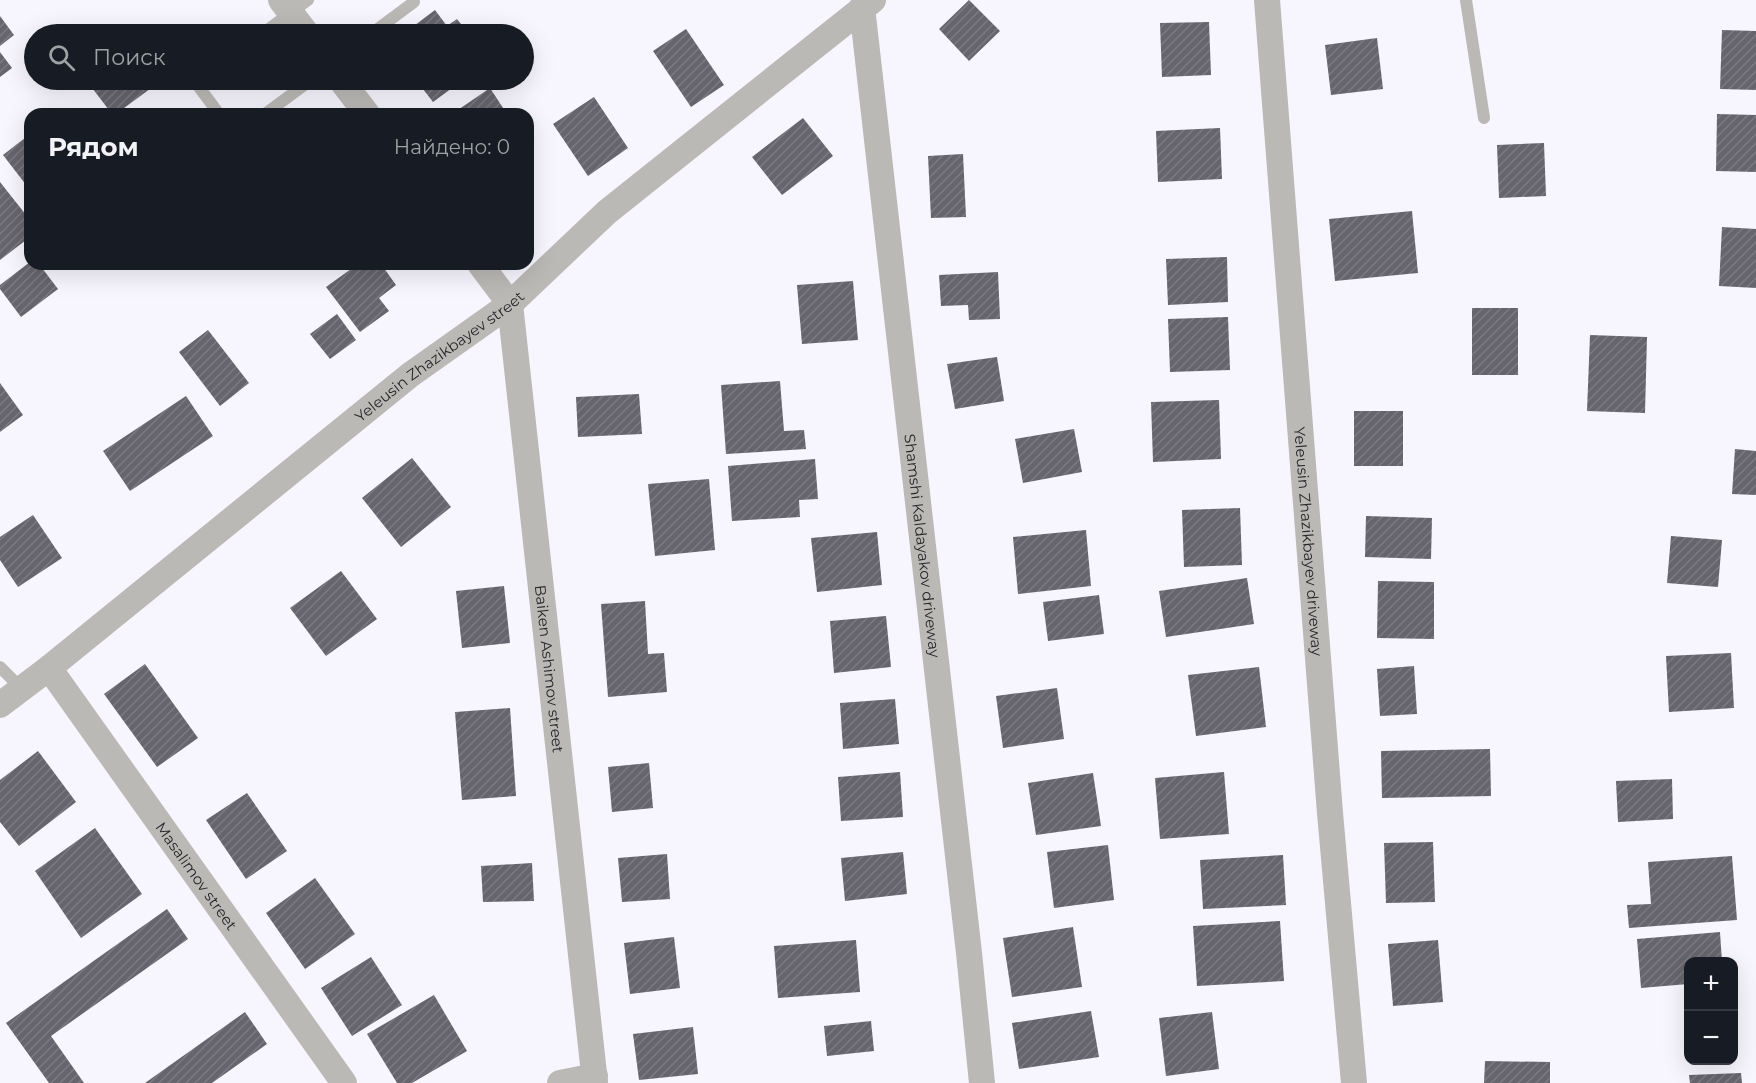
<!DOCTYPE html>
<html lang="ru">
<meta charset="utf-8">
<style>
body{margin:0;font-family:Montserrat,sans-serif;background:#20242c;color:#f1f3f6}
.controls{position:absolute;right:18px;bottom:18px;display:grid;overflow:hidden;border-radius:12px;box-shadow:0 6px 24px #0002}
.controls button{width:54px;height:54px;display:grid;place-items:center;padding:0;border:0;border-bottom:2px solid #363941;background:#171b24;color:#f1f3f6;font:30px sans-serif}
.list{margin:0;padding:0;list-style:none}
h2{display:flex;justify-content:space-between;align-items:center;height:78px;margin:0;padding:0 24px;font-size:26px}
h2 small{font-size:20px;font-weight:400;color:#9ea1a6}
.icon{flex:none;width:33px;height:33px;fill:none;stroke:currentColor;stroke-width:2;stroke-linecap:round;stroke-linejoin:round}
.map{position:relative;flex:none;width:1756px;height:1083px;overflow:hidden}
.search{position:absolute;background:#171b24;box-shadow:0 6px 24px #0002;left:24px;top:24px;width:510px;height:66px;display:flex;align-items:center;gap:15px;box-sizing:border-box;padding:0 21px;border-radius:33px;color:#9ea1a6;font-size:22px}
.panel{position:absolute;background:#171b24;box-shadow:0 6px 24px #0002;left:24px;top:108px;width:510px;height:162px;border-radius:18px}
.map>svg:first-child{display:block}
</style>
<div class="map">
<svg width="1756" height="1083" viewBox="0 0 1756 1083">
<defs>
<pattern id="building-hatch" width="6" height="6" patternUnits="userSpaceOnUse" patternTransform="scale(1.5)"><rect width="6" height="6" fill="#66646c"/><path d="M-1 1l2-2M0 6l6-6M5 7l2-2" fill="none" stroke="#7c7a81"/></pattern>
</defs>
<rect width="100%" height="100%" fill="#f7f5fe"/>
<g fill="url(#building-hatch)">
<path d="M969,0l31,31 -31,30 -30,-32z"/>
<path d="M435,10l12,16 10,-7 12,15h-66z"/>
<path d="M0,16l14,19 -14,11z"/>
<path d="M1209,22l2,53 -49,2 -2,-54z"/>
<path d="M686,29l38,56 -33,22 -38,-56z"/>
<path d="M1722,30l34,1v59l-36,-1z"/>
<path d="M1377,38l6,51 -52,6 -6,-50z"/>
<path d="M0,52l12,16 -12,9z"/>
<path d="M86,80h76l-46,34h-4z"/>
<path d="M416,80h47l-30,22z"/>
<path d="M490,88l17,26h-55z"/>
<path d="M594,97l34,51 -40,28 -35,-52z"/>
<path d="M1717,114l39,1v57l-40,-1z"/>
<path d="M803,118l30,38 -51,39 -30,-38z"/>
<path d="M1220,128l2,51 -64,3 -2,-51z"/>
<path d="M30,134v56l-27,-35z"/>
<path d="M1544,143l2,53 -47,2 -2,-53z"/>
<path d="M963,154l3,63 -35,1 -3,-62z"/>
<path d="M0,182l30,38v17l-30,23z"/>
<path d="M1412,211l6,62 -83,8 -6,-62z"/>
<path d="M1722,227l34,2v59l-37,-2z"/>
<path d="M1227,257l1,45 -60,3 -2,-46z"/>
<path d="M30,262l9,2 19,25 -37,28 -21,-28v-4z"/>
<path d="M358,264h23l15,21 -17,13 10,13 -29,21 -34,-45z"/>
<path d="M998,272l2,47 -31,1 -1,-15 -27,1 -2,-31z"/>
<path d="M853,281l5,59 -56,4 -5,-59z"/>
<rect x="1472" y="308" width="46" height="67"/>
<path d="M337,314l19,26 -26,19 -20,-25z"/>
<path d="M1228,317l2,53 -60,2 -2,-53z"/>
<path d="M208,330l41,53 -29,23 -41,-54z"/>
<path d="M1590,335l57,2 -2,76 -58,-2z"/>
<path d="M997,357l7,44 -49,8 -8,-45z"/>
<path d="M780,381l4,50 20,-1 2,19 -80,5 -5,-69z"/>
<path d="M0,383l23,32 -23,17z"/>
<path d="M639,394l3,40 -64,3 -2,-40z"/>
<path d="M186,396l27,40 -83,55 -27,-40z"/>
<path d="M1219,400l2,59 -68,3 -2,-60z"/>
<rect x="1354" y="411" width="49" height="55"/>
<path d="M1074,429l8,43 -59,11 -8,-44z"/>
<path d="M1735,449l21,2v44l-24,-1z"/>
<path d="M412,458l39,49 -50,40 -39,-49z"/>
<path d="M815,459l3,40 -19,1 1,17 -68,4 -4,-55z"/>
<path d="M709,479l6,71 -60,6 -7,-72z"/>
<path d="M1240,508l2,57 -58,2 -2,-57z"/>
<path d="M33,515l29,43 -44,29 -18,-27v-23z"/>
<path d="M1366,516l66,2 -1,41 -66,-2z"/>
<path d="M1086,530l5,56 -73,8 -5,-57z"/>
<path d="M877,532l5,53 -65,7 -6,-54z"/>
<path d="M1671,536l51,4 -4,47 -51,-4z"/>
<path d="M341,571l36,48 -51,37 -36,-48z"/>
<path d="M1247,578l7,46 -88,13 -7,-46z"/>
<path d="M1378,581l56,1v57l-57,-1z"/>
<path d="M504,586l6,57 -48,5 -6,-57z"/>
<path d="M1099,595l5,39 -56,7 -5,-39z"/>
<path d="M645,601l3,53 16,-1 3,39 -59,5 -7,-93z"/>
<path d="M886,616l5,51 -57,6 -4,-52z"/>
<path d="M1731,653l3,55 -65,4 -3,-56z"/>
<path d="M145,664l53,74 -41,29 -53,-73z"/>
<path d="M1414,666l3,48 -37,2 -3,-47z"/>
<path d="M1259,667l7,60 -70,9 -8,-61z"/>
<path d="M1057,688l7,51 -61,9 -7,-52z"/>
<path d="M895,699l4,45 -56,5 -3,-46z"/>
<path d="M510,708l6,88 -54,4 -7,-88z"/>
<path d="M1490,749l1,47 -109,2 -1,-47z"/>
<path d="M38,751l38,51 -57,44 -19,-24v-42z"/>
<path d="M649,763l4,45 -41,4 -4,-45z"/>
<path d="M900,772l3,45 -62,4 -3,-44z"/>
<path d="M1224,772l5,62 -69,5 -5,-61z"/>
<path d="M1093,773l8,53 -65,9 -8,-52z"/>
<path d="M1672,779l1,40 -55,3 -2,-41z"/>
<path d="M247,793l40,58 -41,28 -40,-59z"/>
<path d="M95,828l47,66 -61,44 -46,-67z"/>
<path d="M1433,842l2,60 -49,1 -2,-60z"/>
<path d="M1108,845l6,55 -60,8 -7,-56z"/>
<path d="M903,852l4,42 -62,7 -4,-43z"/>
<path d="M667,854l3,45 -48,3 -4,-44z"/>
<path d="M1283,855l3,50 -83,4 -3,-49z"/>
<path d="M1732,856l5,64 -108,8 -2,-23 24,-1 -3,-42z"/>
<path d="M532,863l2,38 -51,1 -2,-36z"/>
<path d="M315,878l40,56 -50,35 -39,-56z"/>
<path d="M167,909l21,30 -137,97 33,47h-35l-43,-60z"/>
<path d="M1280,921l4,60 -87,5 -4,-60z"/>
<path d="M1073,927l9,60 -70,10 -9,-59z"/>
<path d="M1720,932l2,30h-34v22l-47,4 -4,-49z"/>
<path d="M674,937l6,51 -50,6 -6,-51z"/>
<path d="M856,940l4,52 -82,6 -4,-52z"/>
<path d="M1438,940l5,62 -50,4 -5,-62z"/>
<path d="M371,957l31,48 -50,31 -31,-48z"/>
<path d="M434,995l33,56 -55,32h-15l-30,-49z"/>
<path d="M1091,1011l8,46 -80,12 -7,-46z"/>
<path d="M245,1012l22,32 -55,39h-67z"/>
<path d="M1212,1012l7,57 -53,7 -7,-58z"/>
<path d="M871,1021l3,30 -47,5 -3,-30z"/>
<path d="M693,1027l5,47 -59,6 -6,-46z"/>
<path d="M1485,1061l65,1v21h-66z"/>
<path d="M1741,1073l1,10h-52l-1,-8z"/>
</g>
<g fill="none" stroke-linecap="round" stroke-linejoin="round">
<g stroke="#bbb9b5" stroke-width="12">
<path d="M1466,0l18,118"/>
<path d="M262,34l46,-34"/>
<path d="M371,34l43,-32 -2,-2"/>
<path d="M201,80l-5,3 23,31"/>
<path d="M265,114l46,-34"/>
<path d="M0,667l22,22"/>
</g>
<g stroke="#bbb9b5" stroke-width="26">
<path d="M281,0l26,34"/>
<path id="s1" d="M1267,0l63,813 24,270"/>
<path id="s2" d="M862,7l107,946 13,130"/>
<path d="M341,80l26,34"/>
<path id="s3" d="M480,264l30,40 85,779"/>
<path id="s4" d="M49,668l295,415"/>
<path id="s5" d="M0,705l49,-37 361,-293 100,-71 97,-92 266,-212"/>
<path d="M560,1083l35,-7"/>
</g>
</g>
<g text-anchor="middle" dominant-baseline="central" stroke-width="6" stroke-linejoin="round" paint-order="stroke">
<g font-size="15" fill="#272629" stroke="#f7f5fe">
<text stroke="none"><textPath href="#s5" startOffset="561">Yeleusin Zhazikbayev street</textPath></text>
<text stroke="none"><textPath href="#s1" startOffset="543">Yeleusin Zhazikbayev driveway</textPath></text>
<text stroke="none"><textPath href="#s2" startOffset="542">Shamshi Kaldayakov driveway</textPath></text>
<text stroke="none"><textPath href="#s3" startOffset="417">Baiken Ashimov street</textPath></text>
<text stroke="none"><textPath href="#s4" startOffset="255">Masalimov street</textPath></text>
</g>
</g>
</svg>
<div class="controls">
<button>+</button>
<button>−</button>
</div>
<div class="search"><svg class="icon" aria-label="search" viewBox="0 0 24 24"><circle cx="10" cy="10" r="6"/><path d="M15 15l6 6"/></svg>Поиск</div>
<section class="panel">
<h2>Рядом<small>Найдено: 0</small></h2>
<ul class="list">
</ul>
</section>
</div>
